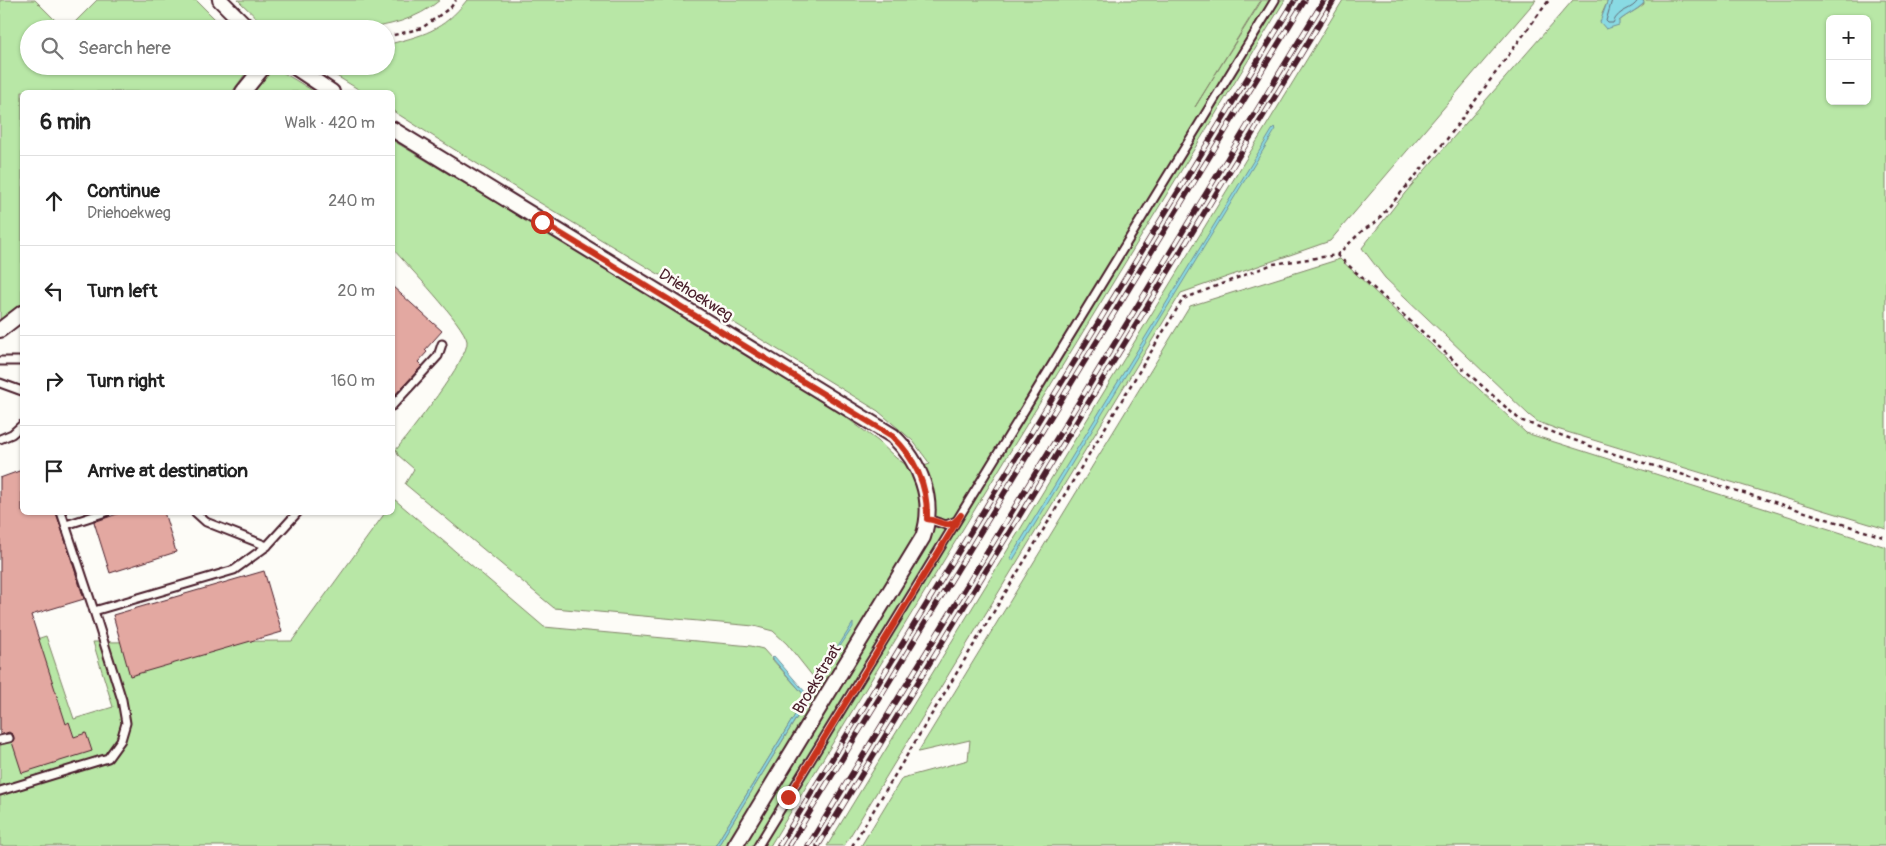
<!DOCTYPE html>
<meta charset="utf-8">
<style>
body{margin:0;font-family:Pangolin,sans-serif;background:#f2f2f2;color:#222}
.controls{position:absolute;right:15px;top:15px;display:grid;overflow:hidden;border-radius:8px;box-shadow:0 1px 4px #0004}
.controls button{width:45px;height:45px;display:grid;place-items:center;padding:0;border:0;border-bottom:1px solid #e0e0e0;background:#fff;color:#222;font:25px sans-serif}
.stop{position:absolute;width:15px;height:15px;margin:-11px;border:4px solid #c8321e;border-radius:50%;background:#fff}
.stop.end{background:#c8321e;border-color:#fff;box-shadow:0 1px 5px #0008}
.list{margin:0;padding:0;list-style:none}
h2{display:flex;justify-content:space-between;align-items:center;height:65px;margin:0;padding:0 20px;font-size:21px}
h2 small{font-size:16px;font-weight:400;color:#767676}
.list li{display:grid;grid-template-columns:32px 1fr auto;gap:15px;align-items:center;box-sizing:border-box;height:90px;padding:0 20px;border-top:1px solid #e0e0e0}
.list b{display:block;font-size:19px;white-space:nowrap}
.list p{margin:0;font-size:16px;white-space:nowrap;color:#767676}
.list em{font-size:16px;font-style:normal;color:#767676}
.icon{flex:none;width:28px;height:28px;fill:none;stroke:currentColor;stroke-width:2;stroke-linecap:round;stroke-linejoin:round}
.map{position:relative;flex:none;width:1886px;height:846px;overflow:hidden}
.search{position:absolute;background:#fff;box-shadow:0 1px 4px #0004;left:20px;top:20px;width:375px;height:55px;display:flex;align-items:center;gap:12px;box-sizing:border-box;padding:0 18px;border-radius:28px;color:#767676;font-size:19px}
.panel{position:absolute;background:#fff;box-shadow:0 1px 4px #0004;left:20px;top:90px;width:375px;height:425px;border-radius:8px}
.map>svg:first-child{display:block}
</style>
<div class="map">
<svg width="1886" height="846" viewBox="0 0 1886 846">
<rect width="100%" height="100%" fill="#fdfcf7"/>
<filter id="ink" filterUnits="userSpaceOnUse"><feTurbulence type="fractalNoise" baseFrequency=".02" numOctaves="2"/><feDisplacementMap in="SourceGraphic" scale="10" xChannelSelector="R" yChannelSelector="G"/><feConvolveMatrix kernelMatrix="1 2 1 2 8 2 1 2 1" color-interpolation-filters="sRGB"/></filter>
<g filter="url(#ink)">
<g fill="#b8e7a6" stroke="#818368" fill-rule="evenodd">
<path d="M0,0h35l29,29h-35v37h222l-19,26h-210v212l-22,17z"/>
<path d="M97,0h99l29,29h-157z"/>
<path d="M238,0h202c-46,39 -116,29 -172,29z"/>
<path d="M467,0h794l-66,107 67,-107h23l-515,846h-31l183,-299 -1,-80 9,-3 -17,-23 -35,-30 -173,-106 -15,-12 -163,-98 -134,-84 -1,-19h-29l-43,-26h66v-21c37,-10 56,-13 81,-45z"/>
<path d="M1343,0h193l-206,241 -149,52 -337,553h-17z"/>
<path d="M1573,0h35l-6,14 17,7c8,-7 17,-10 25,-17l-1,-4h243v529l-329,-100 -19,-7 -9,-7 -144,-137 -23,-30 43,-55zM1830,19h37v82h-37z"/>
<path d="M274,67l41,25h-59l-1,-1z"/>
<path d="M392,140l424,255 62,46 18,17 18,12 6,15 2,44 -190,317h-14l89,-145 -1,-8 8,-15 -27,-34 -14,-13 -19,-5 -200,-18 -149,-124 9,-15 -16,-14 -2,-5c13,-17 74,-92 71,-109 -3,-17 -60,-76 -74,-92z"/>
<path d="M1340,259l186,174 360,114v299h-1025l41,-68 66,-18 2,-20 -52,12 272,-446z"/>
<path d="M394,499l150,128 207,19 12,3 43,48 -91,149h-715v-195l46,-15 28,83 39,-12 -20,-65 199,-1 93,-128 7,-1 1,-10z"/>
</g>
<g fill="#89dae3" stroke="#708f99">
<path d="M1608,0h35l1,3c-8,8 -17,11 -25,18v4l-13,4 -6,-7z"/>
<path d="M1274,127l2,2 -263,431 -3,-2z"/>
<path d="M853,623v4l-26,39v-2z"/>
<path d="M774,656l32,37 2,6 -90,147h-3l91,-149 -34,-39z"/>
</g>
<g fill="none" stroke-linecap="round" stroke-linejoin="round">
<path stroke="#636a75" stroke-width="1" d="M1612,0l-6,21 2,2h5c6,-15 20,-12 25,-23"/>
</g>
<g fill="#e3a8a1" stroke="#4a1f2b">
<path d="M392,286l50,45 -17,19 2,2 -9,10 4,4 -30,32z"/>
<path d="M22,470v42h34l28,87 -53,16 35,109 3,-2 5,15 12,-4 6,18 -70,22 -10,-31 2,-3 -1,-4 -4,-3 -9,3v-257z"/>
<path d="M123,512h41l12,40 -66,21 -16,-51z"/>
<path d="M264,571l18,61 -152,44 -17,-61z"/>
</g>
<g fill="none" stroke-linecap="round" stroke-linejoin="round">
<defs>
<g id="lane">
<path d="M0,361h22"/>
<path d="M0,383l22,8"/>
<path d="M392,406l46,-50 4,-12"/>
<path d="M0,439l12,-5 10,-9"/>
<path d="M61,512l33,99 140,-41 33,-24"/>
<path d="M195,512l11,10 61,24 31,-34"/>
<path d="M927,519l19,6 10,-4"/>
<path d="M66,525l40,-13"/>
<path d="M0,740l9,-2"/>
<path d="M0,791l108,-33 13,-18 5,-17 -4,-23 -28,-89"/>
<path d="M758,846l517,-846"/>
</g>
<g id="street">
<path d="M220,0l29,29"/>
<path d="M293,66l39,26"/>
<path d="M243,92l21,-26"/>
<path d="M392,129l501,307c27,26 43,64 30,101l-188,309"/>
<path d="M0,330l22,-17"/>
</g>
</defs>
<use href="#lane" stroke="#4a1f2b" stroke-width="11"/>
<use href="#street" stroke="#4a1f2b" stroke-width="18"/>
<g stroke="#4a1f2b" stroke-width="2.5" stroke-dasharray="4 4" stroke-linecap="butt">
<path d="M386,37l36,-9 29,-21 5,-7"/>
<path d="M1337,255l183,165 81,30 173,52 112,36"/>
<path d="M852,846l331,-547 90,-35 64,-9 25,-24 14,-9 71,-83 102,-139"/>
</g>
<use href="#lane" stroke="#fdfcf7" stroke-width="7"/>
<use href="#street" stroke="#fdfcf7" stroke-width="14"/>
<defs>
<g id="rail">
<path d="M779,846l516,-846"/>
<path d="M789,846l516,-846"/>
<path d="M808,846l516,-846"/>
<path d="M818,846l516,-846"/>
</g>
</defs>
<use href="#rail" stroke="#4a1f2b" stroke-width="5.5"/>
<use href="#rail" stroke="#fdfcf7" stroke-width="4" stroke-dasharray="11" stroke-linecap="butt"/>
</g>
</g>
<g fill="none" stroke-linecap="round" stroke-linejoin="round" filter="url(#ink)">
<path stroke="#c8321e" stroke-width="6" d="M542,222l350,214c24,23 36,50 35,83 17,2 20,13 34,-4l-173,282"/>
</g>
<g text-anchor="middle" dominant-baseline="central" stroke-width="5" stroke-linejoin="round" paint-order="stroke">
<g font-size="16" fill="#4a1f2b" stroke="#fdfcf7">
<text transform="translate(696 295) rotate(32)">Driehoekweg</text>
<text transform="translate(817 679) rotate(-59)">Broekstraat</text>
</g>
</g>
</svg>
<div class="controls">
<button>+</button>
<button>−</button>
</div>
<div class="stop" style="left:542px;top:222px"></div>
<div class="stop end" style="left:788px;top:797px"></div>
<div class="search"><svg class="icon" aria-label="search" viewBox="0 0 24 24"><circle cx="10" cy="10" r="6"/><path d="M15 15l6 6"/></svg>Search here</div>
<section class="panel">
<h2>6 min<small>Walk · 420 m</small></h2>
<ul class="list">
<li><svg class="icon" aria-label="ahead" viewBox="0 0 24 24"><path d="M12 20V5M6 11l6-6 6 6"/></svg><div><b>Continue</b><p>Driehoekweg</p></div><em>240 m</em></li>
<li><svg class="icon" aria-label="left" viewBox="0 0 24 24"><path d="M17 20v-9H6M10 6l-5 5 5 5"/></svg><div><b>Turn left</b></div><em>20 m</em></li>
<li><svg class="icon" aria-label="right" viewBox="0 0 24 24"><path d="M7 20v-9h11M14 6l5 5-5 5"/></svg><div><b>Turn right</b></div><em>160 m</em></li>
<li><svg class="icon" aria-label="arrive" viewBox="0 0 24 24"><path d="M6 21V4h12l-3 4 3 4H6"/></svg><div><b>Arrive at destination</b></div></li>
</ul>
</section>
</div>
